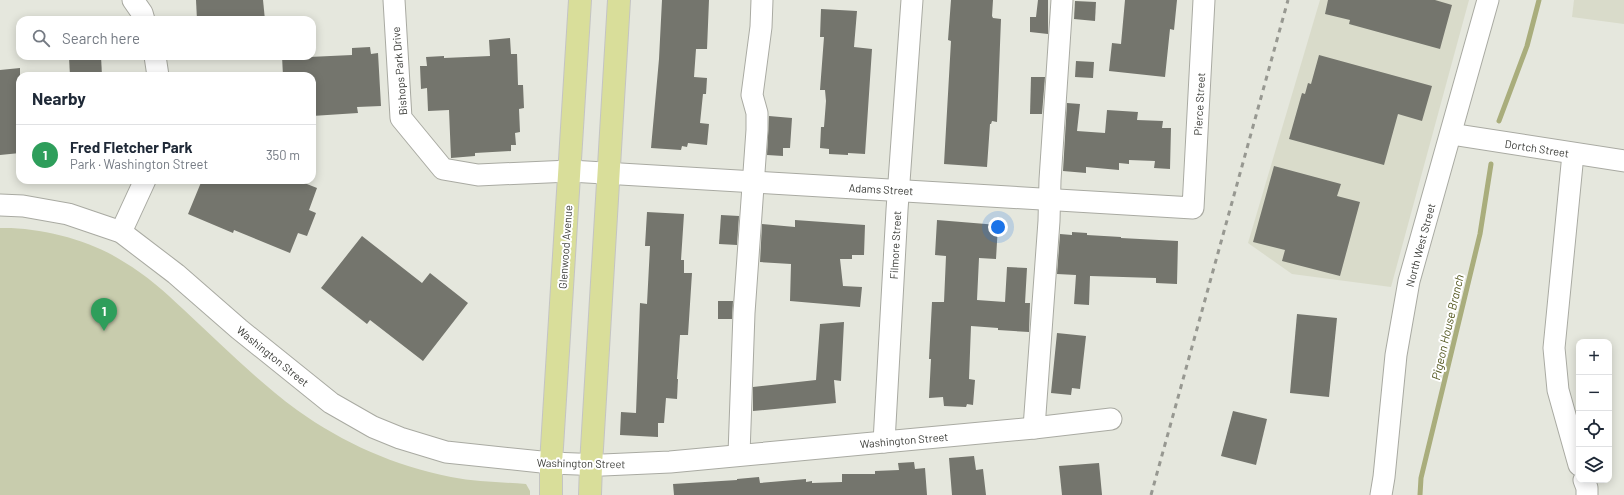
<!DOCTYPE html>
<meta charset="utf-8">
<style>
body{margin:0;font-family:Barlow,sans-serif;background:#f6f6f7;color:#1f2937}
.controls{position:absolute;right:12px;bottom:12px;display:grid;overflow:hidden;border-radius:8px;box-shadow:0 2px 10px #0003}
.controls button{width:36px;height:36px;display:grid;place-items:center;padding:0;border:0;border-bottom:1px solid #e0e1e3;background:#fff;color:#1f2937;font:20px sans-serif}
.you{position:absolute;left:998px;top:227px;width:14px;height:14px;margin:-10px;border:3px solid #fff;border-radius:50%;background:#1a73e8;box-shadow:0 0 0 6px #1a73e833}
.badge{display:grid;place-items:center;width:26px;height:26px;border-radius:50%;background:#7c3aed;color:#fff;font-size:13px;font-weight:700}
.pin{position:absolute;translate:-50% -33px;filter:drop-shadow(0 1px 2px #0008)}
.pin::after{content:'';position:absolute;top:21px;width:14px;height:12px;background:inherit;clip-path:polygon(0 0,100% 0,50% 100%)}
.list{margin:0;padding:0;list-style:none}
h2{display:flex;justify-content:space-between;align-items:center;height:52px;margin:0;padding:0 16px;font-size:17px}
h2 small{font-size:13px;font-weight:400;color:#747a83}
.list li{display:grid;grid-template-columns:26px 1fr auto;gap:12px;align-items:center;box-sizing:border-box;height:60px;padding:0 16px;border-top:1px solid #e0e1e3}
.list b{display:block;font-size:15px;white-space:nowrap}
.list p{margin:0;font-size:13px;white-space:nowrap;color:#747a83}
.list em{font-size:13px;font-style:normal;color:#747a83}
.icon{flex:none;width:22px;height:22px;fill:none;stroke:currentColor;stroke-width:2;stroke-linecap:round;stroke-linejoin:round}
.map{position:relative;flex:none;width:1624px;height:495px;overflow:hidden}
.search{position:absolute;background:#fff;box-shadow:0 2px 10px #0003;left:16px;top:16px;width:300px;height:44px;display:flex;align-items:center;gap:10px;box-sizing:border-box;padding:0 14px;border-radius:12px;color:#747a83;font-size:15px}
.panel{position:absolute;background:#fff;box-shadow:0 2px 10px #0003;left:16px;top:72px;width:300px;height:112px;border-radius:12px}
.map>svg:first-child{display:block}
</style>
<div class="map">
<svg width="1624" height="495" viewBox="0 0 1624 495">
<rect width="100%" height="100%" fill="#e5e7dd"/>
<g fill="#d9dbca">
<path d="M1320,0h149l-78,287 -99,-13 -44,-31z"/>
<path d="M1574,0h50v24l-52,-7z"/>
</g>
<path fill="#c8ccad" d="M0,228c40,-1 91,12 124,34 22,13 41,30 59,47 37,34 73,71 114,101 46,33 98,56 154,67 25,5 50,5 75,7l4,7v4h-530z"/>
<g fill="none" stroke-linecap="round" stroke-linejoin="round">
<g stroke="#a9ad7c" stroke-width="5">
<path d="M1499,121l28,-75 12,-46"/>
<path d="M1420,495l1,-17 59,-244 11,-70"/>
</g>
</g>
<g fill="#74756d">
<path d="M196,0h67l2,20h-68z"/>
<path d="M662,0h47l-2,49h-11l-2,28 13,1 -1,16h-3l-3,29 9,1 -2,21 -19,-2 -1,4 -5,-1 -1,4 -30,-2 8,-89z"/>
<path d="M951,0h42l-1,16 1,2 8,1 -4,103 -5,-1 -1,3h-1l-3,43 -43,-3 7,-123 -3,-1z"/>
<path d="M1038,0h10v34l-18,-2v-15h6z"/>
<path d="M1125,0h52l-3,30 -4,-1 -5,48 -56,-6 3,-28 9,1z"/>
<path d="M1328,0h107l17,5 -12,44 -91,-25 1,-4 -25,-6z"/>
<path d="M1075,1l21,1 -1,19 -21,-2z"/>
<path d="M821,9l36,2 -3,36 18,2 -7,105 -17,-1v2l-19,-1v-5l-9,-1 1,-21h3l2,-26 -1,-11h-5l4,-53h-4z"/>
<path d="M510,38l1,16h6l1,31h5l1,23 -5,1 1,23 -5,1 1,12h-5v6l-36,2v3l-24,2 -2,-48 -21,1 -1,-23 -6,1 -1,-23h7l-1,-9 18,-1v2l46,-2 -1,-16z"/>
<path d="M370,47l1,7 7,-1 3,53 -24,1 1,6 -46,3v-40h-29l-1,-20h27v1l43,-2v-7z"/>
<path d="M1319,55l113,31 -10,35 -24,-7 -14,51 -95,-26 13,-46 3,1 3,-11 3,1z"/>
<path d="M101,56l1,20h-32l-1,-19z"/>
<path d="M1076,61l18,1 -1,16 -18,-1z"/>
<path d="M20,68v85l-20,2v-85z"/>
<path d="M1031,77h14l-3,37h-12z"/>
<path d="M1067,103l13,1 -3,27 28,2 2,-23 31,2 -1,8 26,1 -1,7h9l-1,41 -16,-1 1,-7 -26,-1v4l-10,-1v7l-33,-3v6l-23,-2z"/>
<path d="M769,116l23,2 -2,30h-7v8l-16,-1z"/>
<path d="M1274,166l67,18 -4,12 23,6 -20,74 -58,-15 3,-11 -32,-8z"/>
<path d="M202,180h95l20,8 -8,22 7,3 -9,23 -9,-3 -8,20 -56,-23 -1,3 -45,-19z"/>
<path d="M647,212l37,2 -3,46h3v13h8l-4,62h-8l-3,44h1l-1,20 -11,-1 -2,25h-6v14l-38,-2 1,-23 15,1 4,-110 7,1 3,-58h-5z"/>
<path d="M721,215l18,1 -2,29 -18,-1z"/>
<path d="M795,220l70,5 -1,30h-12v4h-12l3,27 19,1 -2,20 -70,-6 1,-37 -31,-2 2,-38 33,3z"/>
<path d="M937,220l61,5 -2,34 -17,-1 -2,42 28,2 2,-35 20,1 -2,35h5l-1,29 -31,-2v-2l-27,-2 -2,53 6,1 -2,25 -6,-1 -1,3 -22,-1 -1,-9 -14,1 2,-39h-2l3,-57h12l2,-46 -11,-1z"/>
<path d="M1072,232l15,1v2l34,2v1l57,3 -1,43 -21,-1v-5l-66,-2 -1,29 -15,-1 2,-29 -19,-1 3,-40 12,1z"/>
<path d="M362,236l60,47 8,-10 38,30 -45,58 -53,-41 -3,4 -46,-36z"/>
<path d="M718,301h15l-1,18h-14z"/>
<path d="M1297,314l40,4 -8,79 -39,-4z"/>
<path d="M844,322l-3,59 -7,-1 2,23 -83,8v-24l63,-7 4,-56z"/>
<path d="M1057,333l29,3 -6,53 -8,-1 -1,7 -20,-2z"/>
<path d="M1233,411l34,8 -11,46 -35,-9z"/>
<path d="M974,456l2,14 7,-1 3,26h-34l-3,-37z"/>
<path d="M914,462l1,7 10,-1 2,27h-253l-1,-11 64,-4v-1l22,-2 1,6 46,-4v3l6,-1v2l30,-1v-8h33v-3l24,-1 -1,-7z"/>
<path d="M1099,463l3,32h-40l-3,-29z"/>
</g>
<g fill="none" stroke-linecap="round" stroke-linejoin="round">
<defs>
<g id="minor">
<path d="M133,0l9,13 2,7"/>
<path d="M394,0l7,118 42,51 35,6 92,-4 623,37 11,-208"/>
<path d="M155,56l3,20"/>
<path d="M1451,134l173,27"/>
<path d="M1573,154l-19,194 4,42 21,75"/>
<path d="M0,205l23,1 45,8 53,18 55,42 63,55 92,74 42,24 27,11 46,14 105,11 52,2 67,-3 364,-34 77,-9"/>
<path d="M121,232l24,-52"/>
<path d="M1034,428l15,-207 1,-41 12,-180"/>
<path d="M884,442l13,-232 15,-210"/>
<path d="M739,454l5,-141 13,-183v-17l-5,-18 9,-68 1,-27"/>
<path d="M1584,480l3,8v7"/>
<path d="M1381,495l3,-18 12,-122 13,-74 79,-281"/>
</g>
<g id="major">
<path d="M551,495v-32l29,-463"/>
<path d="M590,495l1,-30 28,-465"/>
</g>
</defs>
<use href="#minor" stroke="#a9aaa2" stroke-width="23"/>
<use href="#major" stroke="#c4c4c3" stroke-width="24"/>
<use href="#minor" stroke="#fff" stroke-width="21"/>
<use href="#major" stroke="#d9de9a" stroke-width="22"/>
<path stroke="#979891" stroke-width="3" stroke-dasharray="5 5" stroke-linecap="butt" d="M1151,495l137,-495"/>
</g>
<g text-anchor="middle" dominant-baseline="central" stroke-width="4" stroke-linejoin="round" paint-order="stroke">
<g font-size="11" fill="#3b3c38" stroke="#fff">
<text transform="translate(399 71) rotate(-95)">Bishops Park Drive</text>
<text transform="translate(1199 104) rotate(-87)">Pierce Street</text>
<text transform="translate(1537 148) rotate(9)">Dortch Street</text>
<text transform="translate(881 189) rotate(3)">Adams Street</text>
<text transform="translate(895 245) rotate(-87)">Filmore Street</text>
<text transform="translate(1420 245) rotate(-75)">North West Street</text>
<text transform="translate(565 247) rotate(-86)">Glenwood Avenue</text>
<text transform="translate(273 356) rotate(39)">Washington Street</text>
<text transform="translate(904 440) rotate(-5)">Washington Street</text>
<text transform="translate(581 463) rotate(1)">Washington Street</text>
</g>
<g font-size="12" font-style="italic" fill="#4f531a" stroke="#fff">
<text transform="translate(1447 327) rotate(-77)">Pigeon House Branch</text>
</g>
</g>
</svg>
<div class="controls">
<button>+</button>
<button>−</button>
<button><svg class="icon" aria-label="locate" viewBox="0 0 24 24"><circle cx="12" cy="12" r="6"/><path d="M12 2v4M12 18v4M2 12h4M18 12h4"/></svg></button>
<button><svg class="icon" aria-label="layers" viewBox="0 0 24 24"><path d="M12 4l9 5-9 5-9-5zM3 14l9 5 9-5"/></svg></button>
</div>
<div class="you"></div>
<div class="pin badge" style="left:104px;top:331px;background:#2e9e5b">1</div>
<div class="search"><svg class="icon" aria-label="search" viewBox="0 0 24 24"><circle cx="10" cy="10" r="6"/><path d="M15 15l6 6"/></svg>Search here</div>
<section class="panel">
<h2>Nearby<small></small></h2>
<ul class="list">
<li><span class="badge" style="background:#2e9e5b">1</span><div><b>Fred Fletcher Park</b><p>Park · Washington Street</p></div><em>350 m</em></li>
</ul>
</section>
</div>
